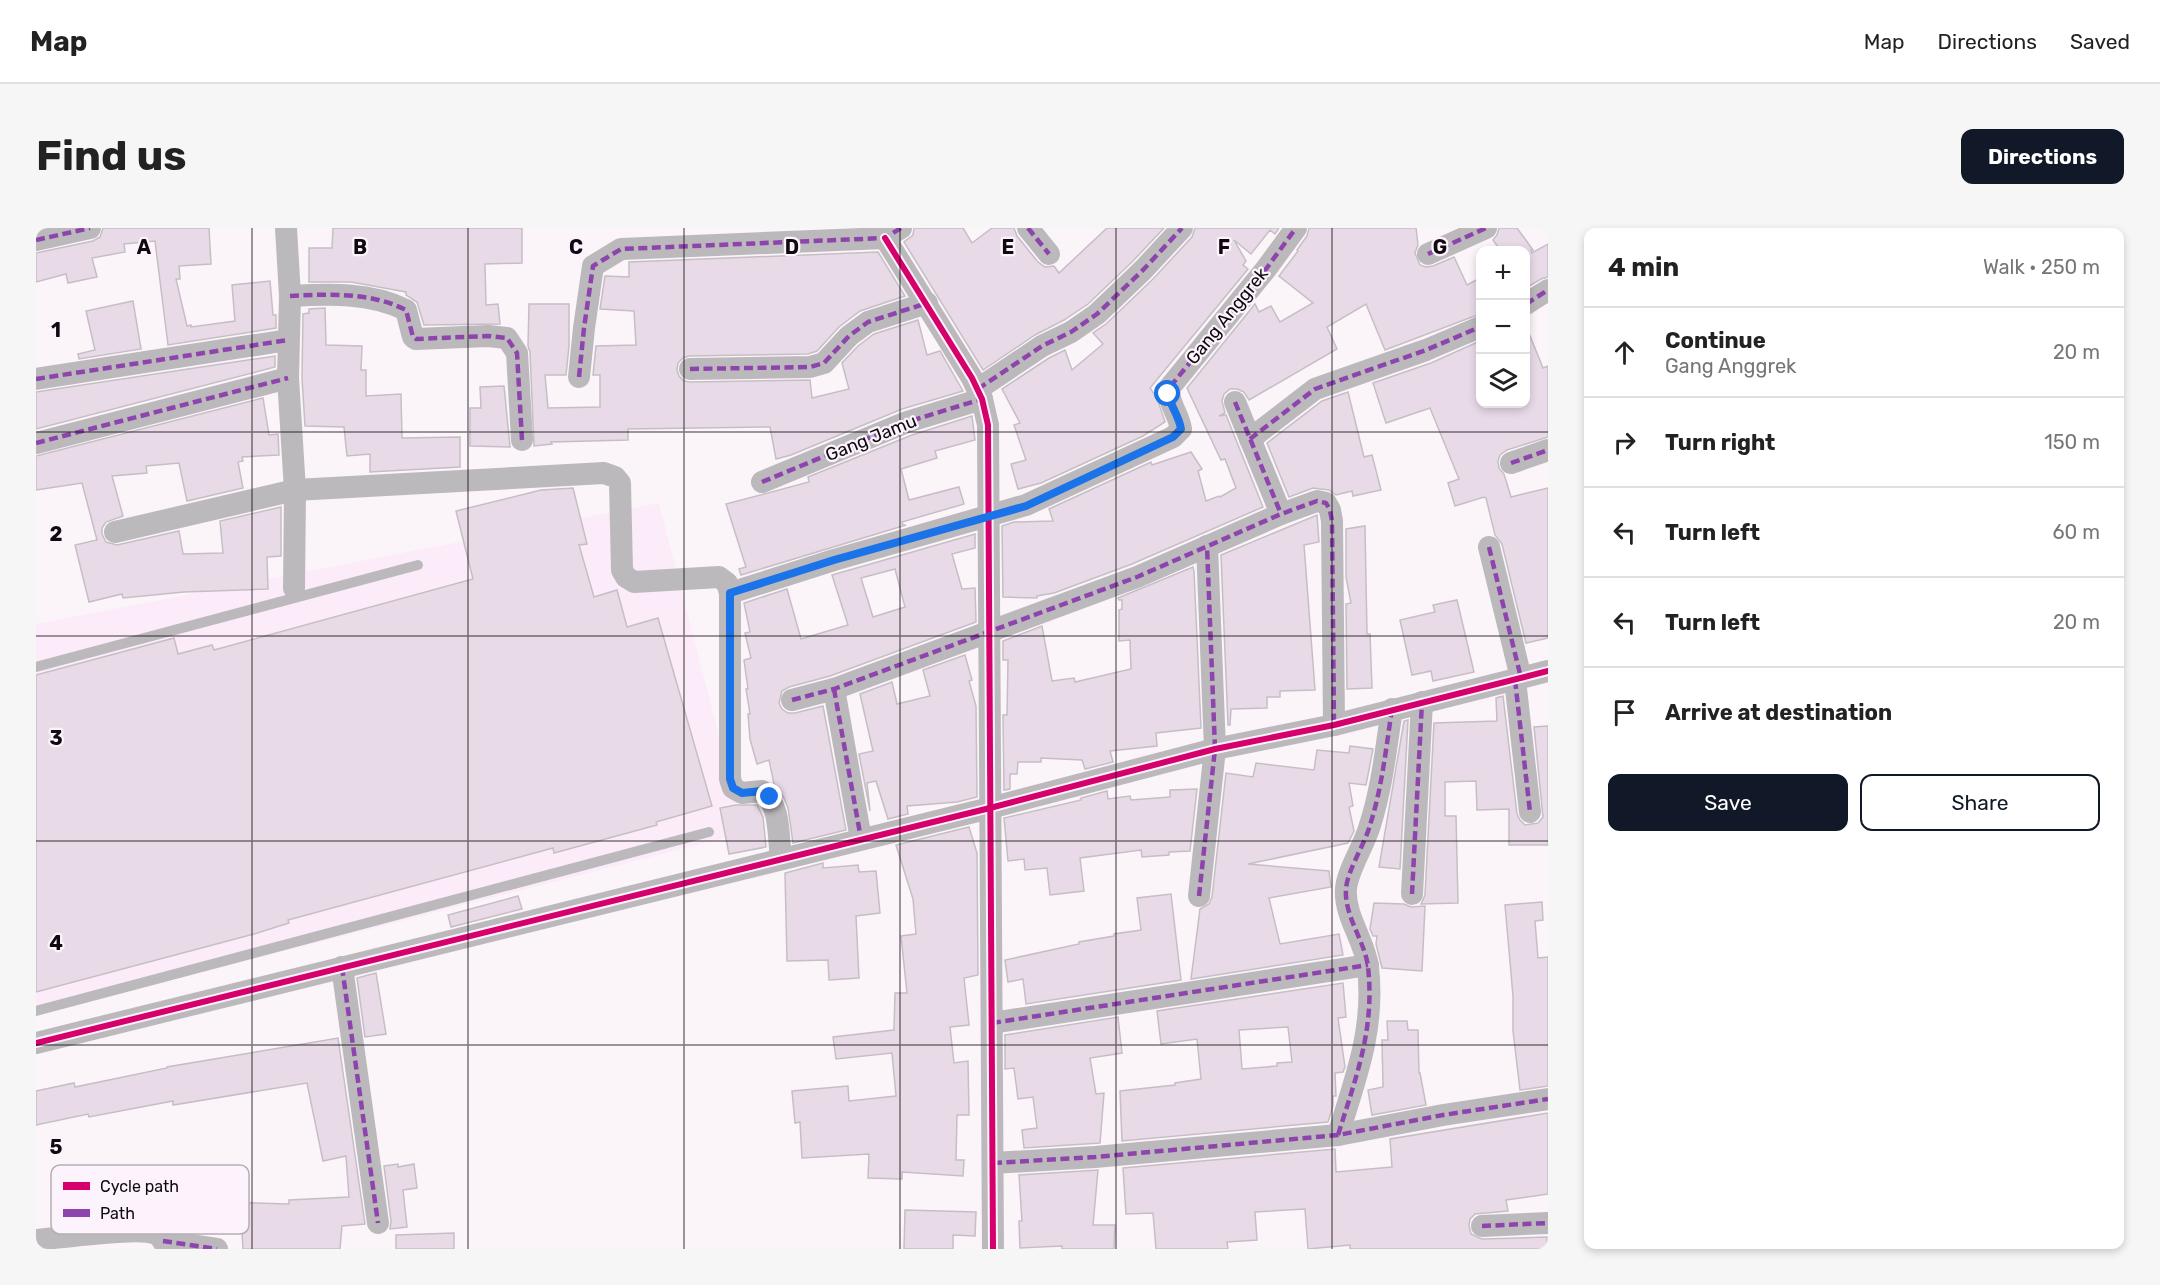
<!DOCTYPE html>
<meta charset="utf-8">
<style>
body{margin:0;font-family:Rubik,sans-serif;background:#f6f6f6;color:#222}
.controls{position:absolute;right:18px;top:18px;display:grid;overflow:hidden;border-radius:12px;box-shadow:0 3px 9px #0003}
.controls button{width:54px;height:54px;display:grid;place-items:center;padding:0;border:0;border-bottom:2px solid #e0e0e0;background:#fff;color:#222;font:30px sans-serif}
.stop{position:absolute;width:18px;height:18px;margin:-14px;border:4px solid #1a73e8;border-radius:50%;background:#fff}
.stop.end{background:#1a73e8;border-color:#fff;box-shadow:0 2px 6px #0008}
.list{margin:0;padding:0;list-style:none}
h2{display:flex;justify-content:space-between;align-items:center;height:78px;margin:0;padding:0 24px;font-size:26px}
h2 small{font-size:20px;font-weight:400;color:#767676}
.list li{display:grid;grid-template-columns:39px 1fr auto;gap:18px;align-items:center;box-sizing:border-box;height:90px;padding:0 24px;border-top:2px solid #e0e0e0}
.list b{display:block;font-size:22px;white-space:nowrap}
.list p{margin:0;font-size:20px;white-space:nowrap;color:#767676}
.list em{font-size:20px;font-style:normal;color:#767676}
.actions{display:flex;gap:12px;padding:18px 24px}
.actions a{flex:1;padding:14px 0;border:2px solid #111827;border-radius:12px;text-align:center;font-size:21px;color:#111827}
.actions .main{background:#111827;color:#fff}
.icon{flex:none;width:33px;height:33px;fill:none;stroke:currentColor;stroke-width:2;stroke-linecap:round;stroke-linejoin:round}
.map{position:relative;flex:none;width:1512px;height:1021px;overflow:hidden;border-radius:12px}
header{display:flex;align-items:center;gap:36px;box-sizing:border-box;height:84px;padding:0 30px;background:#fff;border-bottom:2px solid #e0e0e0}
header strong{font-size:28px}
nav{display:flex;gap:33px;margin-inline-start:auto;font-size:21px}
.intro{display:flex;align-items:center;justify-content:space-between;box-sizing:border-box;height:144px;padding:0 36px}
h1{margin:0;font-size:42px}
.button{padding:15px 27px;border-radius:12px;background:#111827;color:#fff;font-size:21px;font-weight:700}
main{display:flex;gap:36px;padding:0 36px}
aside{flex:1;background:#fff;border-radius:12px;box-shadow:0 3px 9px #0003}
.map>svg:first-child{display:block}
</style>
<header>
<strong>Map</strong>
<nav><a>Map</a><a>Directions</a><a>Saved</a></nav>
</header>
<div class="intro"><h1>Find us</h1><a class="button">Directions</a></div>
<main>
<div class="map">
<svg width="1512" height="1021" viewBox="0 0 1512 1021">
<rect width="100%" height="100%" fill="#fbf5fa"/>
<path fill="#fcecfa" d="M623,275l85,330 -708,182v-391z"/>
<g fill="#e9dae8" stroke="#c5bfc5" stroke-width="1.5" fill-rule="evenodd">
<path d="M67,0h106l2,36 -32,2 1,13h-4l11,47 4,-1v2l44,-6 -3,-36 38,-4 3,34h3v13l-108,17 -13,-104 -31,3 1,8 -33,6 5,19 -29,6 -2,-9 -30,8v-29l57,-12 7,-4z"/>
<path d="M297,0h189v35l-37,1 1,41 12,-1 2,20 -76,1 -7,-23 -11,-7v-3l-55,-10h-42v-34h23z"/>
<path d="M878,0h49l9,15 20,-15h22l3,8 21,26 7,5 9,-1 5,7 48,-45h57l-31,33 -45,43 -24,16 -29,15 -52,35 -79,-128 9,-7z"/>
<path d="M1159,0h84l-4,6 -5,-4 -19,24 -17,-14 12,21 -3,4 5,4 -98,119 7,10 8,24 -22,14 -102,47 -23,6 -7,-25 15,-4 -12,-35 6,-2 -18,-34 47,-31 16,-8 7,20 31,-26 -10,-11 13,-9 47,-45 39,-42z"/>
<path d="M1273,0h107l2,17 -3,8 5,12 6,2 7,-1 21,-9 13,28 13,-7v36l-95,36 -19,-46 -39,23 10,22 -88,51 -5,-8 -7,-3h-7l-6,5 -2,7 3,12 -6,3 7,-1 37,92 -131,57 -78,29 -17,3v2l-34,-1 -1,-71 12,-4 39,-1 -4,-12 102,-47 1,3 39,-13 11,17 -4,2 8,30 13,-5 1,1 16,-9 -11,-29 -4,1 -34,-72 68,-84 4,8 12,-6 9,16 33,-19 -34,-27 19,-25 -1,-1 10,-14z"/>
<path d="M1463,0h18l16,22h-2l1,3 16,-9v33l-7,2 -15,9v-38h-26l-7,-10 4,-5z"/>
<path d="M842,24l27,44 -45,15 -21,16 -22,24 -9,3 -119,2 -6,2 -5,5 -1,7 2,6 5,5 6,1 120,-2 2,18 37,-9 -7,-26 16,-17 16,-12 44,-14 9,35 13,-4 23,40 -61,18 -111,46 -15,4 -6,-32 -142,2v11l-77,2 1,2 -18,2 -4,-94 -2,-6 1,-42h40v42l-3,29h-21l3,33 52,-1v-32h-7l3,-29 40,-1 -2,-34 -34,-2 5,-33 24,1v-15z"/>
<path d="M97,73l8,48 -62,10 -1,-5 17,-4 -9,-39z"/>
<path d="M289,80l1,37 36,1 -1,24h5v26l35,-2 1,44 58,-1v30l-90,5v-18l-23,2 -3,-29 -39,-1 -3,-48 1,-64 6,-1v-4z"/>
<path d="M1490,98l17,42 5,-2v71l-41,13 -7,5 -2,6 1,7 5,6 7,23 37,-9v150l-22,5 -24,-99 -7,-9 -9,-37 -2,-1 -29,9 -7,-23 11,-4 -29,-71 -44,15 -13,-40 58,-20 49,-22v63h46z"/>
<path d="M239,128v11l-239,62v-37z"/>
<path d="M468,158l6,61 -40,-1v-38h11l-1,-21z"/>
<path d="M1312,164l16,65 8,-2 9,35 -28,6 -1,-5 -16,4 -7,-5 -16,-2 -24,9 -22,-54 55,-42z"/>
<path d="M227,170l6,37 9,-1 1,21 -37,2 1,4 -5,1 5,26 -56,13 -8,-38 -33,3 1,7 -35,3 11,40 -17,6 -4,6v6l4,8 11,3 62,-14 4,23 40,-1 -3,-32 61,-14v49l-14,1 1,32 -84,3 -61,6 -1,-4 -33,8 -14,-57 22,-5 -15,-57 -46,7v-34z"/>
<path d="M936,188l3,24 -40,11 2,7 -36,11 8,31 50,-13 5,17 -62,18 1,3h3l-165,50 -2,-6 7,-2 -20,-63 83,-22 -1,-5 104,-42z"/>
<path d="M537,260l14,56 -8,1 15,52 23,-7 10,37 31,-9 54,188 -56,16 1,3 -103,28 -1,-5 -265,72 1,3 -35,11 -218,58v-317l138,-37 4,16 34,-9 2,5 259,-71 -17,-68 85,-21z"/>
<path d="M1281,287l2,27 -15,3 11,145 -35,1v6h-13v11l-36,1 -1,16h-2l-7,-170z"/>
<path d="M1329,298l2,108h3l2,54 -25,1 -1,-85 5,-1 -5,-26v-48z"/>
<path d="M939,306v14l-23,6 10,35 13,-1 1,34 -146,54 -41,11 -7,4 -3,12 3,6 6,4h7l28,-7 23,124 -53,13 -5,-35 -4,-10 -10,-14 -5,-24 -12,4 -7,-25 -2,-25h2l-4,-25h2l-4,-29 7,-2 -6,-25 5,-1 -6,-29 43,-14 14,50 47,-14 -16,-50zM859,341l10,38 -32,10 -12,-39z"/>
<path d="M1157,339l1,4 7,157 -45,5 1,13 -47,5 3,11 -28,7 -3,-9 -41,-2v4h-23l-1,12h-7v15l-6,1 -1,-75h4l1,-55h-5v-19l39,-15 10,55 22,-3 1,4 56,-13 -1,-29 -11,1v-31l3,-1v-9h-3l-1,-2z"/>
<path d="M1421,372l17,72 -41,9 -2,-10 -19,4 -12,-55 35,-8 -2,-7z"/>
<path d="M929,427l7,25 -3,1 7,25 1,91 -20,5 -50,4 1,8 -20,5 -12,-38 -9,2 3,28 -11,-57 14,-3 -13,-57 32,-12 5,22 33,-8 -7,-26z"/>
<path d="M1467,468l14,118 3,6 5,5 13,-2 5,-6 -9,-90 14,-1v119h-39v-36l-32,1 -1,-29 -31,1v34h11l2,87 -37,1 4,-9 9,-172 63,-2 -1,-23z"/>
<path d="M1372,492l-8,149 -21,-2 25,-146z"/>
<path d="M1314,518l23,3 -7,36 -17,-2 4,23 -4,1 5,24 -6,12 -100,21 81,7 2,16 -62,11 11,46 59,-10 4,21 -152,24 9,-70 9,-5 3,-7 14,-124 27,4 3,-14 58,7 3,-20 32,3z"/>
<path d="M1161,561l-7,62 -21,1v3l-27,2 -1,-7 -61,8 4,33 -34,4 -3,-27 -22,2 -1,-11 -16,2 -4,-43 77,-18v-2l26,-7 1,8 22,-3 1,4 39,-3v-7z"/>
<path d="M700,577h21l6,12 3,30 -37,7 -9,-46z"/>
<path d="M933,599l8,26 1,122 -14,3 5,47 -19,2 4,36 14,-2 1,54h-12l-1,45h8l-1,16 -61,-4v7l-34,-1 1,-24 -67,4 -2,-36 -5,1 -3,-32 56,-5 1,15 47,-5 -4,-43 -56,6 -3,-22 61,-7 1,-37h12l-6,-57 15,-2 -3,-35 -17,-54z"/>
<path d="M787,635v5l35,-3 1,7 17,-1 4,42 -24,3 3,62 -30,2 -1,-20 -41,1 -2,-88z"/>
<path d="M1135,666l10,86 -155,24 -3,-25 -15,3 -3,-22 74,-16v-2l35,-6v-2l27,-4 -4,-32z"/>
<path d="M482,668l4,13 -71,18 -3,-12z"/>
<path d="M1506,674l1,18 -8,1 3,37 10,-1v129l-28,4 -7,-59v-35l-8,-91z"/>
<path d="M1338,675l30,1 7,3 14,-1 -3,65 -40,-3 -6,-24 1,-8h-4l-3,-7z"/>
<path d="M340,745l10,61 -21,3 -8,-59z"/>
<path d="M1307,755l3,34 -8,1 7,49 -2,5 -8,1 1,23h-3v10l-5,16 -206,19 -2,-50 55,-6v-2l26,-4 -4,-40 -36,5 -4,-33zM1252,799l4,35 -15,1v3l-35,3 -3,-39z"/>
<path d="M1082,789l4,36 -32,5 6,36 8,-1 -4,50 -76,5 -2,-18 15,-2 -4,-31 -15,2 -4,-31 -9,1v-34z"/>
<path d="M1351,793h20l1,9h10l1,43h1l6,32 -54,10 -4,-25 15,-3 -1,-47h6z"/>
<path d="M302,810l27,186 -23,2 -2,23h-97l-1,-17 -53,-1v-16l-32,3 -2,-27 27,-2v7h44v6l63,2v-4l60,-3 -3,-41 -23,5 -16,-78 -134,22v-4l-84,16 -1,-3 -52,11v-34l38,-8 1,4 92,-19v-1z"/>
<path d="M1512,885v81l-42,6 2,11 -33,3 -5,5 -1,7 2,8 11,5 65,-2v12h-197v-4l-42,4 -3,-40 -50,3 2,28 -30,2 1,7h-72l-3,-36 -27,1 -3,-46 212,-19 1,23 56,-5 -2,-28z"/>
<path d="M362,936v3l16,-3 3,24 -14,2 4,37 -17,2 1,-8 -7,-55z"/>
<path d="M1062,942l-5,55h22l-1,24h-52v-3l-42,2 -1,-27h3l-3,-46z"/>
<path d="M869,982l71,2 -1,24 -22,-1v14h-49z"/>
<path d="M418,1005v16h-58v-14z"/>
</g>
<g fill="none" stroke-linecap="round" stroke-linejoin="round">
<g stroke="#bcb9bc" stroke-width="10">
<path d="M0,439l382,-102"/>
<path d="M0,783l673,-179"/>
</g>
<g stroke="#bcb9bc" stroke-width="22">
<path d="M250,0l4,68 -2,82 7,112 -1,98"/>
<path d="M992,0l21,26"/>
<path d="M849,10l87,140 10,21 6,26 5,824"/>
<path d="M0,12l54,-12"/>
<path d="M1392,26l58,-26"/>
<path d="M254,68c39,-2 80,-4 116,14l7,27 3,2 72,-3 19,2 10,15 5,87"/>
<path d="M1490,76l22,-14"/>
<path d="M654,141l120,-2 14,-4 25,-27 19,-14 59,-19"/>
<path d="M543,149l5,-49 9,-62 28,-17 264,-11 16,-10"/>
<path d="M0,151l252,-39"/>
<path d="M942,161l64,-43 29,-14 26,-18 46,-44 39,-42"/>
<path d="M1199,174l46,112"/>
<path d="M1214,211l65,-50 111,-39 54,-23"/>
<path d="M0,215l252,-65"/>
<path d="M1475,235l37,-13"/>
<path d="M726,254l145,-60 75,-23"/>
<path d="M79,304l180,-42 309,-17 11,4 5,6 2,87 4,7 8,5 85,-5 8,6 3,10v186l3,9 9,5 20,-2c19,14 16,46 19,68"/>
<path d="M1453,319l32,131"/>
<path d="M694,365l104,-33 192,-55 147,-68 8,-8c-2,-15 -14,-26 -11,-42l96,-118 30,-41"/>
<path d="M1479,452l15,132"/>
<path d="M798,461l27,150"/>
<path d="M756,472l42,-11 303,-112 144,-63 36,-13 9,2 4,7 2,11 2,204"/>
<path d="M1376,666l10,-192"/>
<path d="M1163,668l16,-147 -8,-203"/>
<path d="M306,739l36,256"/>
<path d="M956,795l376,-58"/>
<path d="M0,815l954,-235 225,-59 119,-24 214,-54"/>
<path d="M1302,907c18,-58 37,-106 30,-168 -3,-26 -24,-51 -22,-78 1,-18 19,-45 24,-64 12,-37 16,-77 22,-116"/>
<path d="M957,935l102,-6 243,-22 105,-20 105,-16"/>
<path d="M1446,998l66,-3"/>
<path d="M0,1012c22,-2 105,-14 120,-6 6,3 9,10 11,15"/>
<path d="M127,1013l54,8"/>
</g>
<g stroke="#8e44ad" stroke-width="4.5" stroke-dasharray="9 4.5" stroke-linecap="butt">
<path d="M992,0l21,26"/>
<path d="M0,12l54,-12"/>
<path d="M1392,26l58,-26"/>
<path d="M254,68c39,-2 80,-4 116,14l7,27 3,2 72,-3 19,2 10,15 5,87"/>
<path d="M1490,76l22,-14"/>
<path d="M654,141l120,-2 14,-4 25,-27 19,-14 59,-19"/>
<path d="M543,149l5,-49 9,-62 28,-17 264,-11 16,-10"/>
<path d="M0,151l252,-39"/>
<path d="M942,161l64,-43 29,-14 26,-18 46,-44 39,-42"/>
<path d="M1199,174l46,112"/>
<path d="M1214,211l65,-50 111,-39 54,-23"/>
<path d="M0,215l252,-65"/>
<path d="M1475,235l37,-13"/>
<path d="M726,254l145,-60 75,-23"/>
<path d="M1453,319l32,131"/>
<path d="M694,365l104,-33 192,-55 147,-68 8,-8c-2,-15 -14,-26 -11,-42l96,-118 30,-41"/>
<path d="M1479,452l15,132"/>
<path d="M798,461l27,150"/>
<path d="M756,472l42,-11 303,-112 144,-63 36,-13 9,2 4,7 2,11 2,204"/>
<path d="M1376,666l10,-192"/>
<path d="M1163,668l16,-147 -8,-203"/>
<path d="M306,739l36,256"/>
<path d="M956,795l376,-58"/>
<path d="M1302,907c18,-58 37,-106 30,-168 -3,-26 -24,-51 -22,-78 1,-18 19,-45 24,-64 12,-37 16,-77 22,-116"/>
<path d="M957,935l102,-6 243,-22 105,-20 105,-16"/>
<path d="M1446,998l66,-3"/>
<path d="M127,1013l54,8"/>
</g>
<defs>
<g id="cycleway">
<path d="M849,10l87,140 10,21 6,26 5,824"/>
<path d="M0,815l954,-235 225,-59 119,-24 214,-54"/>
</g>
</defs>
<use href="#cycleway" stroke="#fdf3fc" stroke-width="10"/>
<use href="#cycleway" stroke="#d6006c" stroke-width="6"/>
</g>
<g fill="none" stroke-linecap="round" stroke-linejoin="round">
<path stroke="#1a73e8" stroke-width="8" d="M734,569l-8,-6 -20,2 -9,-5 -3,-9v-186l104,-33 192,-54 147,-69 8,-8c-2,-13 -10,-22 -13,-35"/>
</g>
<path fill="none" stroke="#100910" stroke-width="1.5" stroke-opacity="0.55" d="M216,0v1021M432,0v1021M648,0v1021M864,0v1021M1080,0v1021M1296,0v1021M0,204h1512M0,408h1512M0,613h1512M0,817h1512"/>
<g text-anchor="middle" dominant-baseline="central" stroke-width="4.5" stroke-linejoin="round" paint-order="stroke">
<g font-size="18" fill="#100910" stroke="#fdf3fc">
<text transform="translate(1191 88) rotate(-51)">Gang Anggrek</text>
<text transform="translate(835 210) rotate(-22)">Gang Jamu</text>
</g>
</g>
<rect x="15" y="937" width="198" height="69" rx="9" fill="#fdf3fc" stroke="#b6adb5" stroke-width="1.5"/>
<rect x="27" y="954" width="27" height="8" fill="#d6006c"/>
<rect x="27" y="981" width="27" height="8" fill="#8e44ad"/>
<g font-size="16" fill="#100910">
<text x="64" y="964">Cycle path</text>
<text x="64" y="991">Path</text>
</g>
<g font-size="20" text-anchor="middle" font-weight="bold" fill="#100910" stroke="#fdf3fc" stroke-width="4.5" stroke-linejoin="round" paint-order="stroke">
<text x="108" y="26">A</text>
<text x="324" y="26">B</text>
<text x="540" y="26">C</text>
<text x="756" y="26">D</text>
<text x="972" y="26">E</text>
<text x="1188" y="26">F</text>
<text x="1404" y="26">G</text>
<text x="20" y="109">1</text>
<text x="20" y="313">2</text>
<text x="20" y="517">3</text>
<text x="20" y="722">4</text>
<text x="20" y="926">5</text>
</g>
</svg>
<div class="controls">
<button>+</button>
<button>−</button>
<button><svg class="icon" aria-label="layers" viewBox="0 0 24 24"><path d="M12 4l9 5-9 5-9-5zM3 14l9 5 9-5"/></svg></button>
</div>
<div class="stop" style="left:1132px;top:166px"></div>
<div class="stop end" style="left:734px;top:569px"></div>
</div>
<aside>
<h2>4 min<small>Walk · 250 m</small></h2>
<ul class="list">
<li><svg class="icon" aria-label="ahead" viewBox="0 0 24 24"><path d="M12 20V5M6 11l6-6 6 6"/></svg><div><b>Continue</b><p>Gang Anggrek</p></div><em>20 m</em></li>
<li><svg class="icon" aria-label="right" viewBox="0 0 24 24"><path d="M7 20v-9h11M14 6l5 5-5 5"/></svg><div><b>Turn right</b></div><em>150 m</em></li>
<li><svg class="icon" aria-label="left" viewBox="0 0 24 24"><path d="M17 20v-9H6M10 6l-5 5 5 5"/></svg><div><b>Turn left</b></div><em>60 m</em></li>
<li><svg class="icon" aria-label="left" viewBox="0 0 24 24"><path d="M17 20v-9H6M10 6l-5 5 5 5"/></svg><div><b>Turn left</b></div><em>20 m</em></li>
<li><svg class="icon" aria-label="arrive" viewBox="0 0 24 24"><path d="M6 21V4h12l-3 4 3 4H6"/></svg><div><b>Arrive at destination</b></div></li>
</ul>
<div class="actions"><a class="main">Save</a><a>Share</a></div>
</aside>
</main>
